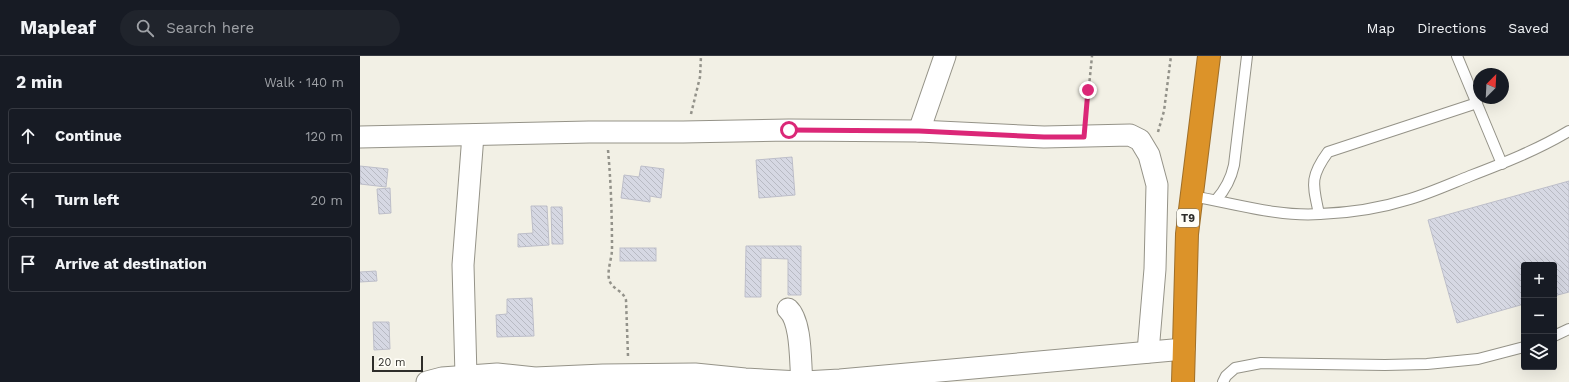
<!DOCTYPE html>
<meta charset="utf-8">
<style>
body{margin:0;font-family:"Work Sans",sans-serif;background:#20242c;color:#f1f3f6}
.controls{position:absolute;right:12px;bottom:12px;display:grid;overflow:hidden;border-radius:4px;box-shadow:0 4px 16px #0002}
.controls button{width:36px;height:36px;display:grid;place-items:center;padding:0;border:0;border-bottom:1px solid #363941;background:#171b24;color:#f1f3f6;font:20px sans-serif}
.compass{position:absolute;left:1113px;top:12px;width:36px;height:36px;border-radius:50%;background:#171b24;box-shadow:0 4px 16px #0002;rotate:24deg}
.scale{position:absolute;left:12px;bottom:10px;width:51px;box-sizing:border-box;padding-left:4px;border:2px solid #2e2d29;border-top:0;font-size:11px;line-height:14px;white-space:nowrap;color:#2e2d29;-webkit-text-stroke:3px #fffef7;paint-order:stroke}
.stop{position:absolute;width:12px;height:12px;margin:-9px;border:3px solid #db2777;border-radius:50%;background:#fff}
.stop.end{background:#db2777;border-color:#fff;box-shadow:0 1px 4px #0008}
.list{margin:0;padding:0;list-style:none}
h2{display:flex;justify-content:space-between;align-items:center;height:52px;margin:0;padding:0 16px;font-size:17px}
h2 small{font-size:13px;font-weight:400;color:#9ea1a6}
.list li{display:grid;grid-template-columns:26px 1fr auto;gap:12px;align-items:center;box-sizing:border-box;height:56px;margin:0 8px 8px;padding:0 8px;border:1px solid #363941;border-radius:4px}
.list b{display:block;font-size:15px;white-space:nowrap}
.list em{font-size:13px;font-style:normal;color:#9ea1a6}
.icon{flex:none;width:22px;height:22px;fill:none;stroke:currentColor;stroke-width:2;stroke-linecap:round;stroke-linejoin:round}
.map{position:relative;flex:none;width:1209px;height:326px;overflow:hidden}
header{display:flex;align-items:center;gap:24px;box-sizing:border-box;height:56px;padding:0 20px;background:#171b24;border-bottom:1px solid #363941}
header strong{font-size:19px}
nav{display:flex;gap:22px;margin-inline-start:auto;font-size:14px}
.search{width:280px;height:36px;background:#20242c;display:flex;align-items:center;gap:10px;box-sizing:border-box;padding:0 14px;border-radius:22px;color:#9ea1a6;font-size:15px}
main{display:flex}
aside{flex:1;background:#171b24}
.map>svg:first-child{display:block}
</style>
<header>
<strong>Mapleaf</strong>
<div class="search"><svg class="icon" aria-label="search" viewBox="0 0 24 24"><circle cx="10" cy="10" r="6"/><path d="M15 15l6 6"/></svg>Search here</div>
<nav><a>Map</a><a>Directions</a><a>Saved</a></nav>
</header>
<main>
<aside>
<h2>2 min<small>Walk · 140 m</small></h2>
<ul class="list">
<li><svg class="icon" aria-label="ahead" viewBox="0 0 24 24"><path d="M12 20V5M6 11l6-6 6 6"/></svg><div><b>Continue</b></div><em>120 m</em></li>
<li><svg class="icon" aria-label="left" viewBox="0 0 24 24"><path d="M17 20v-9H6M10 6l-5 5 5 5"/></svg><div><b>Turn left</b></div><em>20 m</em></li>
<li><svg class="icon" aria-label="arrive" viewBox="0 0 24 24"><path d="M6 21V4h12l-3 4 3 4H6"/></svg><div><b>Arrive at destination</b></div></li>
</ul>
</aside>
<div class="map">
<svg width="1209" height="326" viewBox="0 0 1209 326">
<defs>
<pattern id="building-back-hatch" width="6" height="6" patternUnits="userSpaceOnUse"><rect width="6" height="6" fill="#d6d8e3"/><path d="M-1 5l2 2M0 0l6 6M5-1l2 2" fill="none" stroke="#b8bac3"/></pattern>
</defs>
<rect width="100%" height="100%" fill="#f2f0e5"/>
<g fill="url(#building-back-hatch)" stroke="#bdbec9">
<path d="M432,101l3,38 -36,3 -3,-38z"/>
<path d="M0,110l28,3 -2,18 -26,-3z"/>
<path d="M281,110l23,3 -3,29 -11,-2v6l-29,-4 3,-23 15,2z"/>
<path d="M1209,125v111l-15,4v-31h-30v39l-67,19 -29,-103z"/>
<path d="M30,132l1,25 -12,1 -2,-25z"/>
<path d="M171,150h16l2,39 -31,2v-13l15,-1z"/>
<path d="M191,151h11l1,37h-11z"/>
<path d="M386,190h55v49h-13v-36l-27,-1v39h-16z"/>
<rect x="260" y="192" width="36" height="13"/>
<path d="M16,215l1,10 -17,1v-10z"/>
<path d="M172,242l2,38 -37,1 -1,-22 11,-1v-15z"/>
<path d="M13,266h16l1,27 -16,1z"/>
</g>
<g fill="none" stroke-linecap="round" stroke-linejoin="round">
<defs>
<g id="lane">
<path d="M1097,0l45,108"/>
<path d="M831,140c43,7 86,21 129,18 30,-1 61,-6 90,-15 20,-6 40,-15 60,-23 34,-13 67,-26 99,-45"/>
<path d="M856,144c10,-11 15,-21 18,-35l13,-109"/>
<path d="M959,158c-6,-29 -10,-36 9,-62l149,-49"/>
<path d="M1194,280l15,-7"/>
<path d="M863,326l3,-6 9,-8 26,-5 124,2 42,-1 51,-5 46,-12"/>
</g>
<g id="street">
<path d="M559,75l26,-75"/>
<path d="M0,81l229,-5h94l106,-2 130,1 125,6 86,-2 10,5 9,15 8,30 -2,84 -7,83"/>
<path d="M428,253c14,13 12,54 14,73"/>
<path d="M106,320l-3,-111 10,-130"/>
<path d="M67,326l15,-4 55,-4 38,4 68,-3 92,-1 50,5 55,3"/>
<path d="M444,326l36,-2 344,-31"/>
</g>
<path id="highway" d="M823,326l4,-148 22,-178"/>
</defs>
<use href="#lane" stroke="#959388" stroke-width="12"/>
<use href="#street" stroke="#959388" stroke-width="23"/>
<use href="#highway" stroke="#9f6f29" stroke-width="24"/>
<g stroke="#93928a" stroke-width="2.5" stroke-dasharray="3 3" stroke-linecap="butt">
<path d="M331,58l9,-37 1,-21"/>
<path d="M726,61l6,-61"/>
<path d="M798,76l6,-21 7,-55"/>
<path d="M248,94c3,33 4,66 4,99 0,9 -5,21 -3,30 2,10 14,11 17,21l2,56"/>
</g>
<use href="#lane" stroke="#fff" stroke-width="10"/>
<use href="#street" stroke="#fff" stroke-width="21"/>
<use href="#highway" stroke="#dc9329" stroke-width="22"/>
</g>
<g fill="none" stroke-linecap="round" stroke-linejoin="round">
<path stroke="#db2777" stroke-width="5" d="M429,74l130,1 125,6h40l4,-47"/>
</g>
<g text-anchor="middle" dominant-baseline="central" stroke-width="3" stroke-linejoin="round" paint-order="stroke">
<rect fill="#fffef7" stroke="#6d6c67" stroke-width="1" x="817" y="153" width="22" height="18" rx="3"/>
<g font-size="11" font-weight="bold" fill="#2e2d29">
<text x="828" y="162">T9</text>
</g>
</g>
</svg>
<div class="controls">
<button>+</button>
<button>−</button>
<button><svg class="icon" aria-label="layers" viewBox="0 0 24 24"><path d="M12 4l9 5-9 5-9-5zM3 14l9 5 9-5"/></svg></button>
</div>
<svg class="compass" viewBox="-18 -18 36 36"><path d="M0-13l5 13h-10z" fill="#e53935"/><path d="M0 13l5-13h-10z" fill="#9ea1a6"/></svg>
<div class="scale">20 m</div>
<div class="stop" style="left:429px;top:74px"></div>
<div class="stop end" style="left:728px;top:34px"></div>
</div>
</main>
